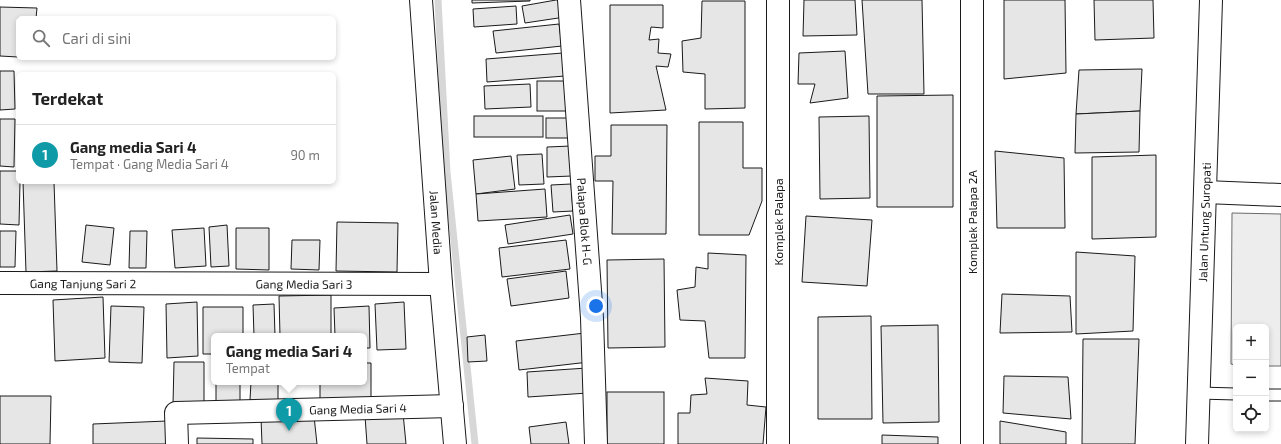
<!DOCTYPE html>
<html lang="id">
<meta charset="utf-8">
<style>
body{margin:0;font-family:"Exo 2",sans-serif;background:#f2f2f2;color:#222}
.controls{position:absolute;right:12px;bottom:12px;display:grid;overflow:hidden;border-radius:6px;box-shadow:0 2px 6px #0003}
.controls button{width:36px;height:36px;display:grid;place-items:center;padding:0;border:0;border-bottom:1px solid #e0e0e0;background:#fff;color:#222;font:20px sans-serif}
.you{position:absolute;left:596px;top:306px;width:14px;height:14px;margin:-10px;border:3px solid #fff;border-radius:50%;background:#1a73e8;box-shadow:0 0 0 6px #1a73e833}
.badge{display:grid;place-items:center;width:26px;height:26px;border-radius:50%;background:#c62828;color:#fff;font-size:13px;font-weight:700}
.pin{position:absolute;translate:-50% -33px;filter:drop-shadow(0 1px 2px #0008)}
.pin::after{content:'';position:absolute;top:21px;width:14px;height:12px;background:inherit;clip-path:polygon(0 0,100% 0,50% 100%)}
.popup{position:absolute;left:211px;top:333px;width:156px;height:52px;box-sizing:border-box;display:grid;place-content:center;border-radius:6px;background:#fff;filter:drop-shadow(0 1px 3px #0005);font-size:13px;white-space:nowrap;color:#767676}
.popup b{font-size:15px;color:#222}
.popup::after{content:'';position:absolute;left:50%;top:100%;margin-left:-8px;border:8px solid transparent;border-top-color:#fff}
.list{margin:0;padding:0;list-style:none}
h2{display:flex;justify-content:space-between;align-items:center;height:52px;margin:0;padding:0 16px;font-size:17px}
h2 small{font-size:13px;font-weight:400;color:#767676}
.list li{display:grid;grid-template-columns:26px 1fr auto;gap:12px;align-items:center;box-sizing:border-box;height:60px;padding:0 16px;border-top:1px solid #e0e0e0}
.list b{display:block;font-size:15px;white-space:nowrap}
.list p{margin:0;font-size:13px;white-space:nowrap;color:#767676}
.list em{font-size:13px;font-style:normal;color:#767676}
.icon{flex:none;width:22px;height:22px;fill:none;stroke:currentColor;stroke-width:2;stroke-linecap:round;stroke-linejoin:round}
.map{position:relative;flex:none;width:1281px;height:444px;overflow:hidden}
.search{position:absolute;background:#fff;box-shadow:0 2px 6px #0003;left:16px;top:16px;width:320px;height:44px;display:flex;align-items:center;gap:10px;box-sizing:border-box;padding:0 14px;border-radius:6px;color:#767676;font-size:15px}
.panel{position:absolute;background:#fff;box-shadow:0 2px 6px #0003;left:16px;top:72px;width:320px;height:112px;border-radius:6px}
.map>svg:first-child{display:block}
</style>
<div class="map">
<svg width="1281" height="444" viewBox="0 0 1281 444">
<rect width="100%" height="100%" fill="#fff"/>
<path fill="#ededed" stroke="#6a6a6a" d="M1232,213l49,1v152h-15v-39h-30v38l-5,-1z"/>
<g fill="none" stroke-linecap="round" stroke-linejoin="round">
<path stroke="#d7d7d7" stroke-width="7" d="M438,0l9,172 28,272"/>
</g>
<g fill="#e6e6e6" stroke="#1a1a1a">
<path d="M472,0h58v1l-58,2z"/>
<path d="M556,0h6l3,17 -40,6 -3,-17z"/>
<path d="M804,0h51l2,35 -54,1z"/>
<path d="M862,0h60l2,94h-56z"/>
<path d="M1004,0h61l1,73 -62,6z"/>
<path d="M1094,0h59l1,38 -59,2z"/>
<path d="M702,1h43v107l-40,1v-35l-22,-2 -1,-31 19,-3z"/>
<path d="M610,5h53v23l-12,-1 -2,13 10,-1 -1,14 13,1 -3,13 -12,-1 10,44 -56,3z"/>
<path d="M516,6l1,18 -43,3 -1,-18z"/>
<path d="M0,7l37,1 -1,10h-18v39l-18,-1z"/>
<path d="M559,24l3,22 -66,7 -3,-22z"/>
<path d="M845,51l3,47 -38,5 5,-19h-17l1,-31z"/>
<path d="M563,53l2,23 -78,6 -1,-23z"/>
<path d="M1142,69l-2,42 -64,3 3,-44z"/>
<path d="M0,71h14l1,38 -15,1z"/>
<rect x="537" y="81" width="31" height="30"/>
<path d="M530,84l1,23 -46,2 -1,-23z"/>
<path d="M953,95v112h-76v-111z"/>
<path d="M1140,111l-1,41 -64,1 1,-39z"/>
<rect x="474" y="116" width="69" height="21"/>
<path d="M869,116l1,82 -50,1 -1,-82z"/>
<rect x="546" y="118" width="23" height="20"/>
<path d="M0,119h15l-1,48 -14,-1z"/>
<path d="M699,122h44v46h19v33l-13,34h-50z"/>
<path d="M611,125h56l-1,109h-54l1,-53h-18v-25h16z"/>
<path d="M571,146l1,30 -25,1v-30z"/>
<path d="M995,151l69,7 1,70h-68z"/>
<path d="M542,154l2,30 -25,1 -2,-30z"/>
<path d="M1156,155v82l-64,2v-82z"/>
<path d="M511,156l4,33 -39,5 -3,-34z"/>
<path d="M0,171h18v11h2l-1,43 -19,-1z"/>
<path d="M23,182h31l3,89 -31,1z"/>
<path d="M571,184l2,27 -20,1 -2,-27z"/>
<path d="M545,189l2,28 -69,4 -2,-27z"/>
<path d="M570,215l3,19 -65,10 -3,-19z"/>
<path d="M806,216l66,4 -5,66 -65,-4z"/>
<path d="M337,222l61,1 -1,49 -61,-1z"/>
<path d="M86,225l28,3 -4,37 -28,-3z"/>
<path d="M227,225l2,41 -18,1 -2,-40z"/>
<path d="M204,228l2,38 -31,2 -3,-38z"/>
<path d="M236,228h33v42l-33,-1z"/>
<path d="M0,231h16l-1,36h-15z"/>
<path d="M130,231h17l-1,37h-17z"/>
<path d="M292,240h28l-1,30 -28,-1z"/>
<path d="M566,240l4,29 -68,8 -3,-29z"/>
<path d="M1076,252l59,4 -2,75 -57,3z"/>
<path d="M708,253l38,2 -1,103h-36l-4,-37 -25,-1 -3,-30 18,-3 1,-20 12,2z"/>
<path d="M664,259l1,88 -57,1 -1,-88z"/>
<path d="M566,271l3,27 -58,8 -4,-27z"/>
<path d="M1002,294l68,2 2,36 -72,1z"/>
<path d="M331,295v41h-51l-1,-40z"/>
<path d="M103,297l2,61 -50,3 -2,-61z"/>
<path d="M197,302l1,54 -31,2 -1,-54z"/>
<path d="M404,302l2,47 -29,1 -2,-46z"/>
<path d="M274,304l1,32h-21l-1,-31z"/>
<path d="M111,306l33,1 -2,56 -33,-1z"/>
<path d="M369,306l1,42h-6v-12h-29l-1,-28z"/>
<path d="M203,307h40v29h-29v18h-11z"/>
<path d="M871,316l1,103h-54v-102z"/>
<path d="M938,325l1,97 -56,1 -2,-97z"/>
<path d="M585,333l4,29 -70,8 -3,-29z"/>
<path d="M485,335l2,26 -19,1 -1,-25z"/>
<path d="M1083,339h56l-4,105h-53z"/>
<path d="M174,362h30v42h-31z"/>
<path d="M364,363h7v36h-51v-17h44z"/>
<path d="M587,368l1,25 -60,4 -1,-25z"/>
<path d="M1004,376l64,1 3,42 -68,-6z"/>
<path d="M705,378l43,3 -1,24 19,2 -3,37h-85v-31h12l1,-18 16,-1z"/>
<path d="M216,382h24v20l-24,1z"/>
<path d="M251,382h27v18h-28z"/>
<rect x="607" y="392" width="57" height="52"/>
<path d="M0,396h51l-1,48h-50z"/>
<path d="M403,413l3,31h-39l-2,-28z"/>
<path d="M314,416l3,28h-55l-1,-26z"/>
<path d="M167,421v23h-74v-20z"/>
<path d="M1000,421l66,11v12h-66z"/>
<path d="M566,422l3,22h-38l-2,-17z"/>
<path d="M882,435l56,2v7h-56z"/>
<path d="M197,438l56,1v5h-56z"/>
</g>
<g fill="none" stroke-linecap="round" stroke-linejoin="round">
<defs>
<g id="lane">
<path d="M1198,393l38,1"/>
<path d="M1266,395h15"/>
</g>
<g id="street">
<path id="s1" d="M421,0l20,284 14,160"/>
<path id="s2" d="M569,0l23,318 4,126"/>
<path d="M778,0v444"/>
<path d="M1205,192l76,3"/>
<path id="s3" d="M0,283l441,1"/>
<path id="s4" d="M177,444l-1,-31 276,-7"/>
<path d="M972,444v-444"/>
<path id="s5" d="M1197,444l14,-444"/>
</g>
</defs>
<use href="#lane" stroke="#1a1a1a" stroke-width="13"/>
<use href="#street" stroke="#1a1a1a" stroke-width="24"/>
<use href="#lane" stroke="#fff" stroke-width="11"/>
<use href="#street" stroke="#fff" stroke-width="22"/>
</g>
<g text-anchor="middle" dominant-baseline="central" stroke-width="3" stroke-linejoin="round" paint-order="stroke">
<g font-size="12" fill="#1a1a1a" stroke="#fff">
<text stroke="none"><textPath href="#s1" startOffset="223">Jalan Media</textPath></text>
<text stroke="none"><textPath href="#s2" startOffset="222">Palapa Blok H-G</textPath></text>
<text transform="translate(778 222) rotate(-90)">Komplek Palapa</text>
<text transform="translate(972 222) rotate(-90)">Komplek Palapa 2A</text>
<text stroke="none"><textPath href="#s5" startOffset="222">Jalan Untung Suropati</textPath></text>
<text stroke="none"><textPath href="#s3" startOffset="83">Gang Tanjung Sari 2</textPath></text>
<text stroke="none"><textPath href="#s3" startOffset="304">Gang Media Sari 3</textPath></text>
<text stroke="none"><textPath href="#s4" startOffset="213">Gang Media Sari 4</textPath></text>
</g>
</g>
</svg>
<div class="controls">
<button>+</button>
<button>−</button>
<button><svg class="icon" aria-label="locate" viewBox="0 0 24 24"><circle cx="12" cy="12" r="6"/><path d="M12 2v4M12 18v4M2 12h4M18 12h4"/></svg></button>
</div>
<div class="you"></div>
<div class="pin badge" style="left:289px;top:431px;background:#0f9aa8">1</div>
<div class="popup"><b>Gang media Sari 4</b>Tempat</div>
<div class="search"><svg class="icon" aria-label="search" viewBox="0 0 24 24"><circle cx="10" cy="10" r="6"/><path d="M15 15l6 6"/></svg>Cari di sini</div>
<section class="panel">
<h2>Terdekat<small></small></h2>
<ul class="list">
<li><span class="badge" style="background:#0f9aa8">1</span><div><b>Gang media Sari 4</b><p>Tempat · Gang Media Sari 4</p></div><em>90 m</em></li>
</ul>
</section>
</div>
